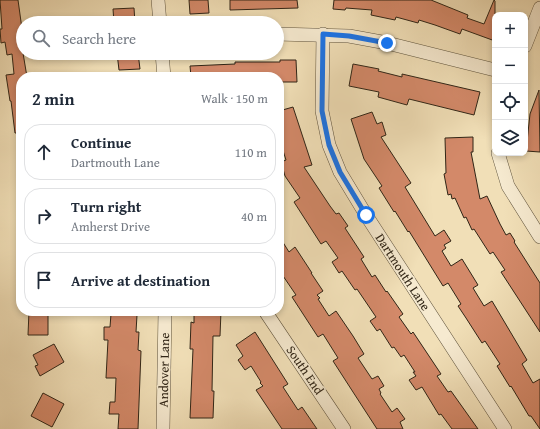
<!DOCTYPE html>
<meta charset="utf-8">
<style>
body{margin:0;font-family:"Gentium Book Plus",serif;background:#f6f6f7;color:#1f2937}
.controls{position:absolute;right:12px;top:12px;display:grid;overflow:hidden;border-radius:8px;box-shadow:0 2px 6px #0003}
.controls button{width:36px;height:36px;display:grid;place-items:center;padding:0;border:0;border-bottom:1px solid #e0e1e3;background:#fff;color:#1f2937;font:20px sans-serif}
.stop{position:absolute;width:12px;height:12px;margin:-9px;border:3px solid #1a73e8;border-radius:50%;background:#fff}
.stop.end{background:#1a73e8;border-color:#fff;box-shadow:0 1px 4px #0008}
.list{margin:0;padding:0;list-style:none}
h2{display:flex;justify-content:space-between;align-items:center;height:52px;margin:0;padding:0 16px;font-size:17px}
h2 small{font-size:13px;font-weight:400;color:#747a83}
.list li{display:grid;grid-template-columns:26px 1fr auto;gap:12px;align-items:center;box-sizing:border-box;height:56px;margin:0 8px 8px;padding:0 8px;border:1px solid #e0e1e3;border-radius:16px}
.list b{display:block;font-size:15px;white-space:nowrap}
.list p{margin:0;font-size:13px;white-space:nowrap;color:#747a83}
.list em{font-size:13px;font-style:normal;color:#747a83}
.icon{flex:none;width:22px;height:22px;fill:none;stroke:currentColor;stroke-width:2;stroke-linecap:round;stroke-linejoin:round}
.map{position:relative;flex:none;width:540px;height:429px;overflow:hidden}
.search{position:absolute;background:#fff;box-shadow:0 2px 6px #0003;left:16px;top:16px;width:268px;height:44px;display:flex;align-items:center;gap:10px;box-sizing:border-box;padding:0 14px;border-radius:22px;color:#747a83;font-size:15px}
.panel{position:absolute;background:#fff;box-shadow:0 2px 6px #0003;left:16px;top:72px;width:268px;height:244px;border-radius:16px}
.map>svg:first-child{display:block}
</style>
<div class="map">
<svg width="540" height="429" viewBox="0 0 540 429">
<rect width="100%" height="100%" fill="#f1dfb7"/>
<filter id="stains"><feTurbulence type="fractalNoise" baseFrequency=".005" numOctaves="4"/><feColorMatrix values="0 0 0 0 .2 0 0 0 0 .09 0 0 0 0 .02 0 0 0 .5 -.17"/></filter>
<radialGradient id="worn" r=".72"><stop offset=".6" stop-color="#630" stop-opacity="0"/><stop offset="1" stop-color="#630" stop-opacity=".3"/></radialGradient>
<g fill="#d38969" stroke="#302516">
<path d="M0,0h18l5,36v17l4,24h-6v56h-6l-4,-32h-1l-4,-26 8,-1 -2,-20 -5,1 -2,-13 -4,1 -1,-14h2z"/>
<path d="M189,0h19l1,13 -19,1z"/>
<path d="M230,0h67l1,8 -68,2z"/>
<path d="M334,0h97l37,15 -1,3 17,6 10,-24 1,1v40l-33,-12 -2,5 -25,-9 -16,-5 -1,3 -22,-6 -1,3 -24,-5 1,-5 -26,-2 -1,2 -12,-1z"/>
<path d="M134,8l1,15h-21l-1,-14z"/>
<path d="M117,53h21l2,16 -21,1z"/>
<path d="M280,60h16l1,22h-18v-5h-88l-1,-11 45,-2v-2h45z"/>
<path d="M353,64l26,5 -1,2 24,6v-3l78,18 -6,23 -65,-16 -2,6 -29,-8 1,-5 -30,-6z"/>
<path d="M539,90l1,62 -14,-1 4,-37z"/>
<path d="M293,107l19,58 -8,2 26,39 6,8 3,-1 9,13 -3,2 19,29 -3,2 11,18 3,-2 11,17 1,-1 16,23 -4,3 12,17 2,-2 28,42 -4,2 11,16 3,-1 27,38h-26l-11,-15 -2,1 -17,-28 -6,3 -7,-10 7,-4 -3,-4h2l-11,-17 -3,2 -7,-10 -2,1 -12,-19 -3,2 -7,-10 6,-4 -19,-28 -2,1 -13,-19 -3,2 -7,-11 6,-4 -12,-17 -5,3 -27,-42 6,-4 -15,-22 -4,-14 5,-2 -7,-22v-27z"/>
<path d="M372,112l5,12 5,-2 4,13 -5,2 30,46 -6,4 8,13 22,36 9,-6 7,11 -7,4 2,3 -4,3 9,15 11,-7 16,26 -5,3 11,18 8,-5 35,59 -5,4 11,19 7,-4v50l-9,-13h-2l-18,-30 -1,1 -13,-21 3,-2 -15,-23 -3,2 -16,-25 -8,-12 3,-2 -13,-21 -5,3 -34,-55 -1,1 -13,-21 -1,1 -15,-24 3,-2 -18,-27 -13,-40z"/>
<path d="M473,137v15h-2l9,47 7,-3 13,28 6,11 4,-2 5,8 -1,1 26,41v49l-39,-60 4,-2 -12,-18 -3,2 -16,-25 -2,1 -6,-13 -2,1 -9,-20 -3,1 -1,-5 -3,1 -4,-21 2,-1 -1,-35z"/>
<path d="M279,236l10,16 6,-5 17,26h-1l12,18 -6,4 3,3 -2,1 11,17 7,-5 17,25 11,18 -6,4 14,21 6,-3 6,10 -5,3 2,4 -1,1 12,18 5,-4 8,11 -5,3 3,7h-26l-24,-37 -20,-31 5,-3 -15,-24 -5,3 -26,-40 4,-2 -17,-25z"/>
<path d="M29,311h19v24h-20z"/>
<path d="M194,311h27l-1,25h-7l-1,55h2l-1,27h-23l3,-69h-3l1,-27 3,1z"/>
<path d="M111,314l26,1 -1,17h3l-1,18 3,1 -3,78h-20l1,-15h-10l1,-12h5l1,-24h-10l2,-38h-4v-13h6z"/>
<path d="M255,332l33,52 -5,3 15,23 4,-3 15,22h-35l-26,-39 7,-4 -3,-3 1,-1 -10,-16 -6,4 -7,-10 5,-4 -7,-11z"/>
<path d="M54,344l10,18 -24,14 -5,-10 3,-1 -5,-10z"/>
<path d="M43,393l21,11 -12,23 -21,-11z"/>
</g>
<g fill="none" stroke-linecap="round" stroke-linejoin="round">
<defs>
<g id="minor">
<path d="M158,0l2,23"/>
<path d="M277,34l72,2 38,7 108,27"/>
<path d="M323,34l-1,77 7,34 11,27 26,43 139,214"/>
<path d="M525,46l15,-38"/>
<path d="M162,53l2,24"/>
<path d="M498,153l10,33 32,51"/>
<path d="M265,311l79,118"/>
<path d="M163,429l2,-118"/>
</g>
</defs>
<use href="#minor" stroke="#60543e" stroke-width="14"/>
<use href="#minor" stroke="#f6ead0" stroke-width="13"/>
</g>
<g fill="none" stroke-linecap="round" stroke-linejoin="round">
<path stroke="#1a73e8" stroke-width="5" d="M366,215l-26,-43 -11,-27 -7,-34 1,-77 26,2 38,7"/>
</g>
<g text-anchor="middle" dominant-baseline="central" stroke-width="3" stroke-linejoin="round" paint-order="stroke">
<g font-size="13" fill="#302516" stroke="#f6ead0">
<text transform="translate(403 272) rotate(57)">Dartmouth Lane</text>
<text transform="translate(164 370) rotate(-89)">Andover Lane</text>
<text transform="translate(305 370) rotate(56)">South End</text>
</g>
</g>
<rect width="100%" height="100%" filter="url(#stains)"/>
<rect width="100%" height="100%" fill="url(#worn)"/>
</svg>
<div class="controls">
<button>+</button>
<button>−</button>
<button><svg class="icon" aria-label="locate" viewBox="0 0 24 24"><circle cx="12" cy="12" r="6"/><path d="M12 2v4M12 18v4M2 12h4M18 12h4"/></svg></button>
<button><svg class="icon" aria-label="layers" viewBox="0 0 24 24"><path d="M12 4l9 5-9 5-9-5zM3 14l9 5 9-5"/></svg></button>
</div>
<div class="stop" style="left:366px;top:215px"></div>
<div class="stop end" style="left:387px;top:43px"></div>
<div class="search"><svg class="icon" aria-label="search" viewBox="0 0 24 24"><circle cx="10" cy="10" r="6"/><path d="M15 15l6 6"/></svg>Search here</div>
<section class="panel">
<h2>2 min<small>Walk · 150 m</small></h2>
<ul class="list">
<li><svg class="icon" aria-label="ahead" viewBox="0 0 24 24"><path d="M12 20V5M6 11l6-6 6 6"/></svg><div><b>Continue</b><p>Dartmouth Lane</p></div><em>110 m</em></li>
<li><svg class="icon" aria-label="right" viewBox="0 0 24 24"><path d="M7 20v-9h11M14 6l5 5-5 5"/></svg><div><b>Turn right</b><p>Amherst Drive</p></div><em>40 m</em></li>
<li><svg class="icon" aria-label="arrive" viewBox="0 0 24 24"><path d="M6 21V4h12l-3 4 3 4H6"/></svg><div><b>Arrive at destination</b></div></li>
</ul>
</section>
</div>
